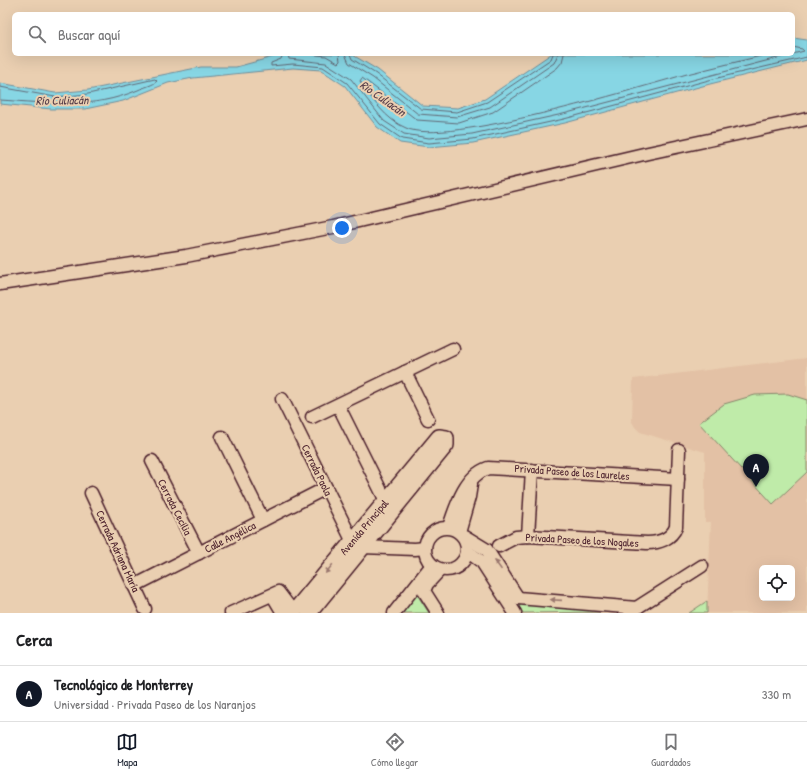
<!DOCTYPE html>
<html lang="es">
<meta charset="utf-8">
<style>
body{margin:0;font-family:"Patrick Hand",sans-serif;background:#f2f2f2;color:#202124}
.controls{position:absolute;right:12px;bottom:12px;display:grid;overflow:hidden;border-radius:6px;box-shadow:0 4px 16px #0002}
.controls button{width:36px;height:36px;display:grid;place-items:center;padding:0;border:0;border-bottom:1px solid #e0e0e0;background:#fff;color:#202124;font:20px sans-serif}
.you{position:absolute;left:342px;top:228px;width:14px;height:14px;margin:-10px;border:3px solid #fff;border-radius:50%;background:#1a73e8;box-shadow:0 0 0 6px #1a73e833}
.badge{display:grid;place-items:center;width:26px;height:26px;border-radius:50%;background:#111827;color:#fff;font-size:13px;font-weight:700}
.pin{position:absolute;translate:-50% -33px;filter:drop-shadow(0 1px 2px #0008)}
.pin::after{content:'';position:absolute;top:21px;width:14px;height:12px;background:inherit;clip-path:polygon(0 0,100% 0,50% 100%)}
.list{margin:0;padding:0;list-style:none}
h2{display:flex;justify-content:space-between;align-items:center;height:52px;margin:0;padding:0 16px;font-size:17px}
h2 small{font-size:13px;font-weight:400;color:#757577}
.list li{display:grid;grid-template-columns:26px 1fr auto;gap:12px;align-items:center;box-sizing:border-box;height:56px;padding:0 16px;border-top:1px solid #e0e0e0}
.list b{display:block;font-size:15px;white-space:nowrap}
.list p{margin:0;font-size:13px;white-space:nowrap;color:#757577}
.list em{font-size:13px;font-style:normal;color:#757577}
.icon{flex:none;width:22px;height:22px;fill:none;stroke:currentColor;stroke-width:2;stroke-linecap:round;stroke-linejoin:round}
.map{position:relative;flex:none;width:807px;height:613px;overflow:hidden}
.search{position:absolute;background:#fff;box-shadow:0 4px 16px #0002;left:12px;right:12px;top:12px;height:44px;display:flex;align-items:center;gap:10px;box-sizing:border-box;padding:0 14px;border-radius:6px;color:#757577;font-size:15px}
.sheet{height:108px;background:#fff}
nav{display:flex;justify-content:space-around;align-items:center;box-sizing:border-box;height:56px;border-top:1px solid #e0e0e0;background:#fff;font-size:11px;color:#757577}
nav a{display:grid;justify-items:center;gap:2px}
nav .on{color:#111827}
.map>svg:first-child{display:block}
</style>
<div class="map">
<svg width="807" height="613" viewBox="0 0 807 613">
<rect width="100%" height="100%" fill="#eacfb1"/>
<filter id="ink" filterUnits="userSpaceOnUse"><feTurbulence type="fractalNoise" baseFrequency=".025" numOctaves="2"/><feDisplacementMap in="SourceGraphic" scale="8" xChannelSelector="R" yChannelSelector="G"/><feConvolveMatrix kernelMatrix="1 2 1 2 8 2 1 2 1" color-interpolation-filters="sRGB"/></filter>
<g filter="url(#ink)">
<path fill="#e3c1a5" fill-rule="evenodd" d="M807,358v255h-100l4,-91h-6v-70l-65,-20 -5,-5 -3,-5 1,-43zM762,568h30v30h-30z"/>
<g fill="#bfeba9" stroke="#84856a">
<path d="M788,394l19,6v72l-34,32 -74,-81 25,-19 31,-9z"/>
<path d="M416,593l13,20h-30z"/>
<path d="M707,601v12h-18z"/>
<path d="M516,602l100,10 -93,1z"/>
</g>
<path fill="#87d6e4" stroke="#6f8d9a" d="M793,38l14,2v20l-97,24 -145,39 -92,20 -44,4 -29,-4 -23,-16 -32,-41 -24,-16 -28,-2 -100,10 -25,5 -45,18 -38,8h-34l-51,-5v-21l55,10 33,-3 113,-23h35l48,-13h67l27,16 45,36 35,2 27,-9 66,-45h242z"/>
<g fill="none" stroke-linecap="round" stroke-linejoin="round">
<g stroke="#626875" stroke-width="1">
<path d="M283,54l-2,5 -10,4v3l22,-2 30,3 24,16 33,41 22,15 27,4 44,-4 91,-20 145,-39 98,-23"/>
<path d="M288,54l1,5 37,4 25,16 33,42 20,13 25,4 43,-4 91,-20 241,-63 -2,-2 -9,-2"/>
<path d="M308,54l18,2 12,7 2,-2 -1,-7"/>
<path d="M345,54l4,9 24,15 45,36 39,3 33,-10 64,-44 4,-9"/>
<path d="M350,54l2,5 24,15 45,35 36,3 30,-10 64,-43 2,-5"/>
<path d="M564,54l-2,8 -5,6 -64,44 -34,11 -42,-3 -48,-37 -7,-5 -2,3c11,17 26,39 46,47 39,19 231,-40 281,-54 27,-7 55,-13 82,-20"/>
<path d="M0,87l55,10 33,-3 67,-15 2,2c-3,4 -13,6 -19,9 -47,20 -88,13 -138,10"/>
</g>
<defs>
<g id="minor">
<path d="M0,284l186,-28 147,-29 315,-74 159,-34"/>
<path d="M405,372l23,47"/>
<path d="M282,399l70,141 10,7 53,2 10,-1"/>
<path d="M338,405l48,96 5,5"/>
<path d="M312,417l141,-68"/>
<path d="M222,437l41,83"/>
<path d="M152,461l47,92"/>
<path d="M91,493l54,116"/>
<path d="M449,527c7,-21 16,-51 39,-59l190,11"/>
<circle cx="446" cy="549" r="21"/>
<path d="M459,532l10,-35 2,-13"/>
<path d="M464,536l23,14 31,48"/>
<path d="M528,536l4,-66"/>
<path d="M499,546l17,-9 12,-1 119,7c12,0 24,-4 29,-16l3,-77"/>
<path d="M468,552l14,10 33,51"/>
<path d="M134,586l192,-98"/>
<path d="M273,596l10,17"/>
<path d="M518,598l119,10"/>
<path d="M630,612l72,-46"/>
<path d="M231,613l47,-21 16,21"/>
<path d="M394,613l38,-48"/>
<path d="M438,613l-14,-22 3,-7 13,-14"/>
</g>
<path id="tertiary" d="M293,613l146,-176 7,1v7l-137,168"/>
</defs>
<use href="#minor" stroke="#4a1f2b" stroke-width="15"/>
<use href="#tertiary" stroke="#4a1f2b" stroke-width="18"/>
<use href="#minor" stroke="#eacfb1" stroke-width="12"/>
<use href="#tertiary" stroke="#eacfb1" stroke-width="15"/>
</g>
<defs><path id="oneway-solid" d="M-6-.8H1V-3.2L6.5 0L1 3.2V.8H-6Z"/></defs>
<g fill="#9a776e">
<use href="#oneway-solid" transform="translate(498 565) rotate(-125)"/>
<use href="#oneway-solid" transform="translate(329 569) rotate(129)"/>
<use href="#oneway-solid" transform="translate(556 600) rotate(-176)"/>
</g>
</g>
<g text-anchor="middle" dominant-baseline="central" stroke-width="4" stroke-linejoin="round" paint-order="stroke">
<g font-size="11" fill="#4a1f2b" stroke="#eacfb1">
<text transform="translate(317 470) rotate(64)">Cerrada Paola</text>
<text transform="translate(572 472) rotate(4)">Privada Paseo de los Laureles</text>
<text transform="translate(175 507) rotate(63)">Cerrada Cecilia</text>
<text transform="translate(364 527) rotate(-50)">Avenida Principal</text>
<text transform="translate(230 537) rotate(-27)">Calle Angélica</text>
<text transform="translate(582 540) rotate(3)">Privada Paseo de los Nogales</text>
<text transform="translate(118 551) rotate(65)">Cerrada Adriana María</text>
</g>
<g font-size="12" font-style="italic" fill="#533a47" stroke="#eacfb1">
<text transform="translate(383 98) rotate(35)">Río Culiacán</text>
<text transform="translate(62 100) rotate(-1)">Río Culiacán</text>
</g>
</g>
</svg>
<div class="controls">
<button><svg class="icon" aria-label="locate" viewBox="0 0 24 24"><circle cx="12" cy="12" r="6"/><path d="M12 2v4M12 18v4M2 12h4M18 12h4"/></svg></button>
</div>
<div class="you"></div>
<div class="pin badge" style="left:756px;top:487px">A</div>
<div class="search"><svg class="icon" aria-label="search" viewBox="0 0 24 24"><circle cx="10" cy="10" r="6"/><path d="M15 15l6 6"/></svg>Buscar aquí</div>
</div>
<section class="sheet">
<h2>Cerca<small></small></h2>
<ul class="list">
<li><span class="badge">A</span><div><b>Tecnológico de Monterrey</b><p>Universidad · Privada Paseo de los Naranjos</p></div><em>330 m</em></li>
</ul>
</section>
<nav>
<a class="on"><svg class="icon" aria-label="map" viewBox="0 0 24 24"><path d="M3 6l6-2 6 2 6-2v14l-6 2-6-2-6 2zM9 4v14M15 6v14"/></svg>Mapa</a>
<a><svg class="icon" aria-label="directions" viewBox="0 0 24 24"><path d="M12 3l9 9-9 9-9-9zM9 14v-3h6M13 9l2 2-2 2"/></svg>Cómo llegar</a>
<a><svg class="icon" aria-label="saved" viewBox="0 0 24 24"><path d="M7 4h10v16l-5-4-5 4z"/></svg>Guardados</a>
</nav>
